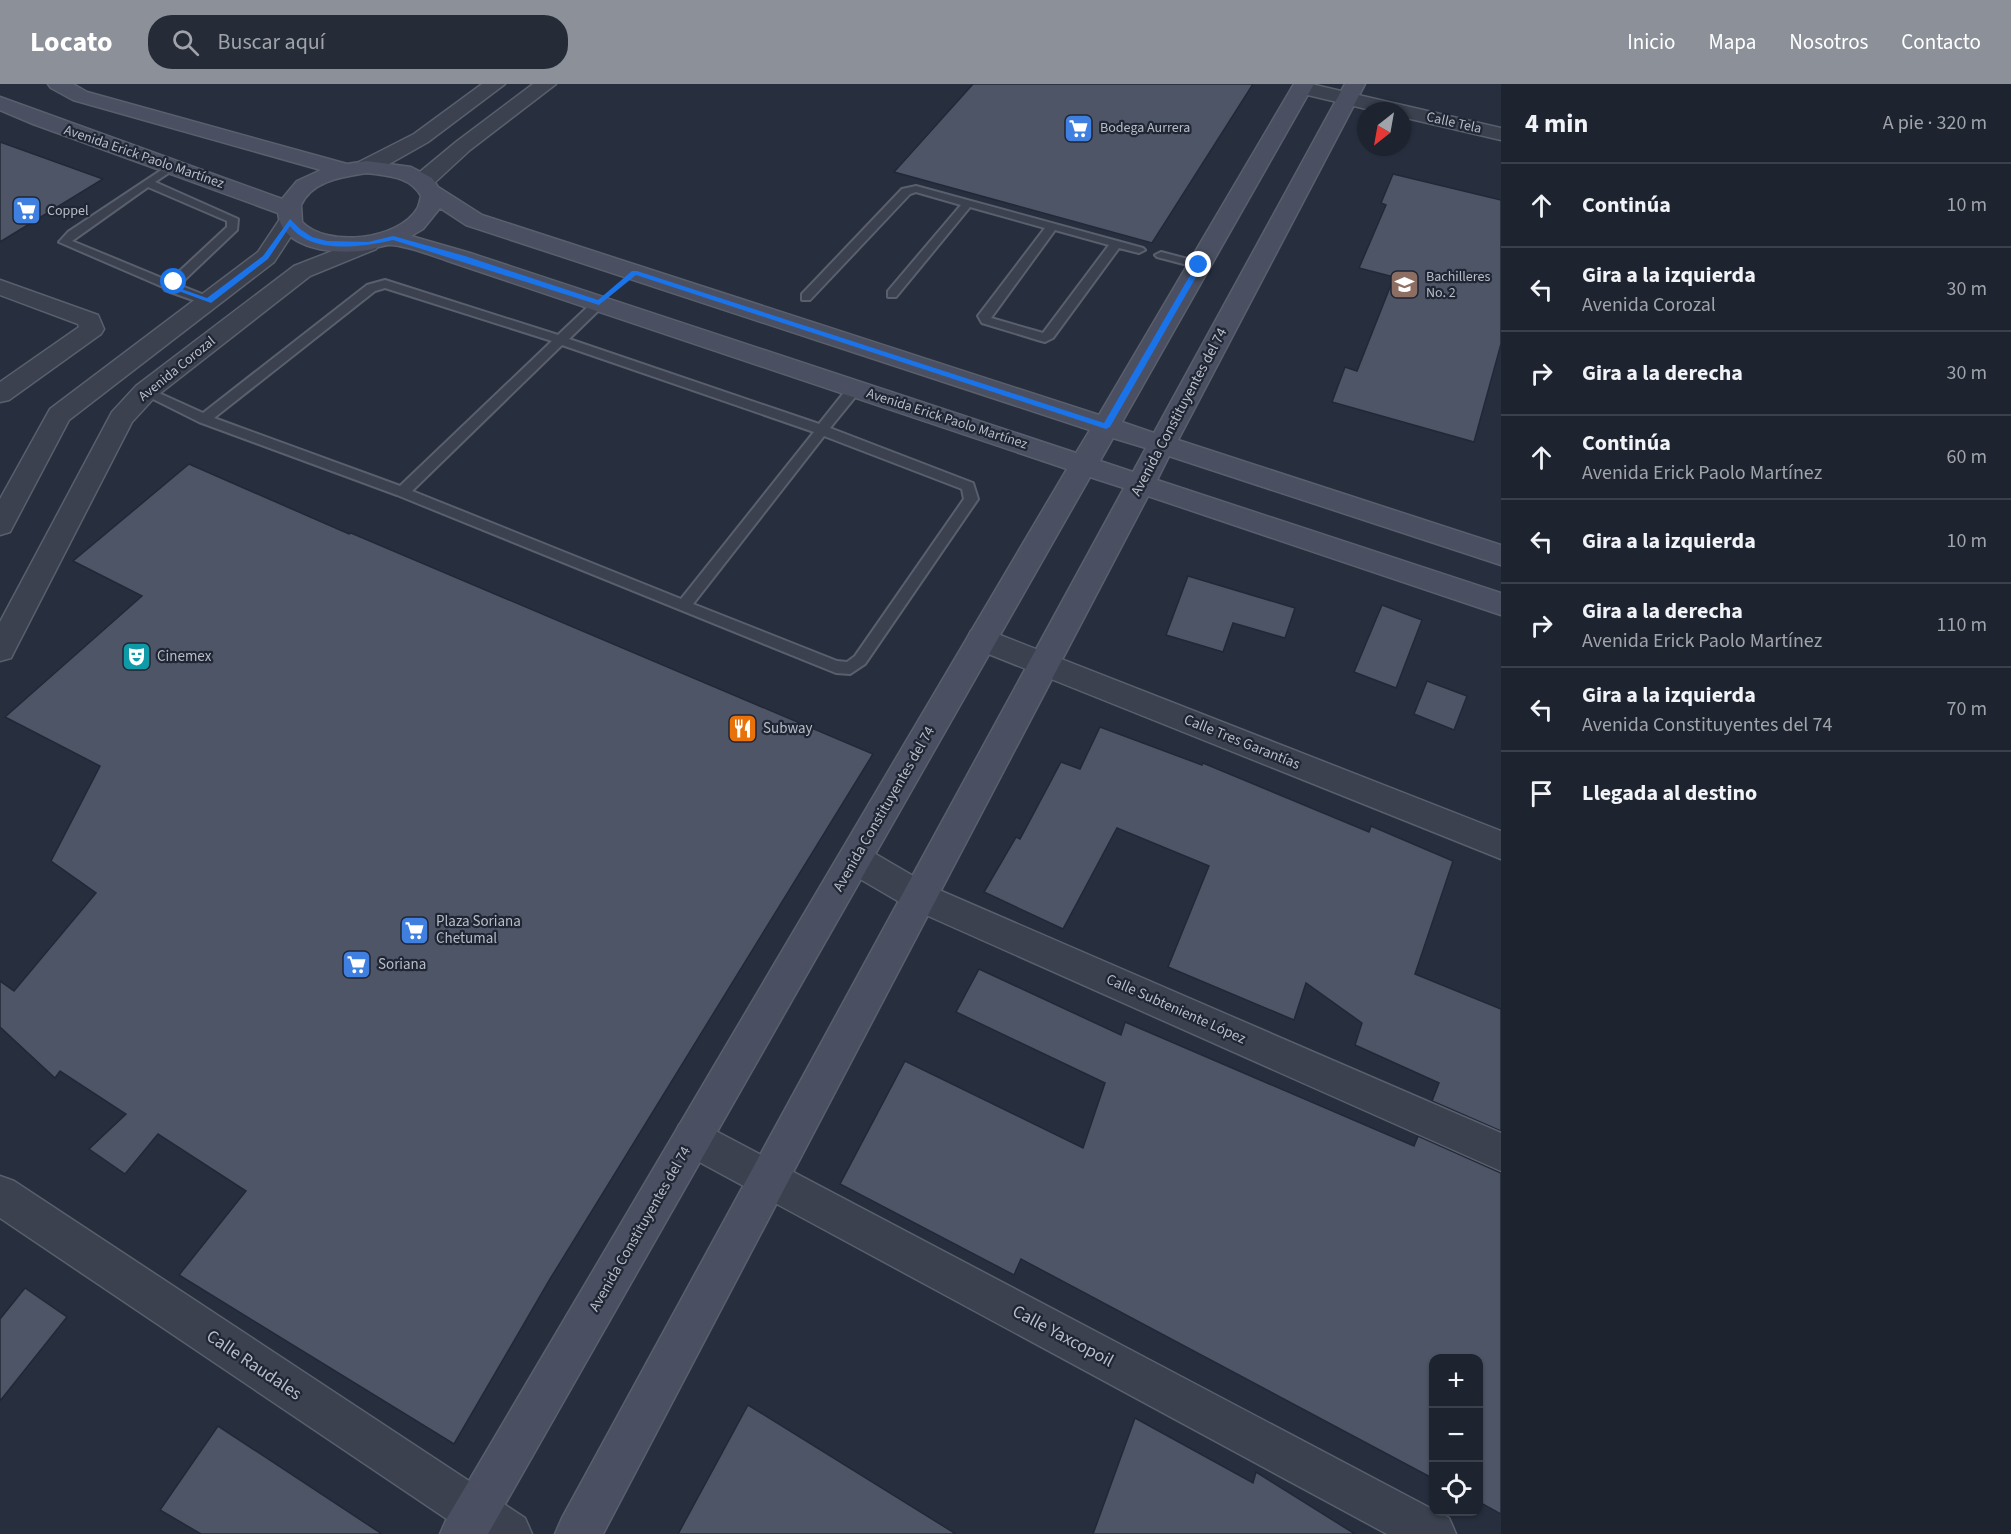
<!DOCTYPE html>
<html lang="es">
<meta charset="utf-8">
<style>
body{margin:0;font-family:"Source Sans 3",sans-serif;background:#252b37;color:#f1f3f6}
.controls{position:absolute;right:18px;bottom:18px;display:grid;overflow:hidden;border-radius:12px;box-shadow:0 2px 4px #0004}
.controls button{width:54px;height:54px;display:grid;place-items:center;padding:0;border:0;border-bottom:2px solid #3b404b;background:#1d232f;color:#f1f3f6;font:30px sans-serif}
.compass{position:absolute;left:1357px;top:18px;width:54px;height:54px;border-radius:50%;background:#1d232f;box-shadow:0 2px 4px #0004;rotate:211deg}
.stop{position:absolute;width:18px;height:18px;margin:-14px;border:4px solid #1a73e8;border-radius:50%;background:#fff}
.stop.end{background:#1a73e8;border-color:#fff;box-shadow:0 2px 6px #0008}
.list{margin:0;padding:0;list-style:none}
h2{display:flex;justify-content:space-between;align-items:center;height:78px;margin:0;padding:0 24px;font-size:26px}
h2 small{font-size:20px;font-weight:400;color:#a0a4aa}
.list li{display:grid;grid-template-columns:39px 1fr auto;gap:18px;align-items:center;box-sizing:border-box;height:84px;padding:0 24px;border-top:2px solid #3b404b}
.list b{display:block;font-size:22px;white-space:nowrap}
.list p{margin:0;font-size:20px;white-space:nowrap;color:#a0a4aa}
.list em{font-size:20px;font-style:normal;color:#a0a4aa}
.icon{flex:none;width:33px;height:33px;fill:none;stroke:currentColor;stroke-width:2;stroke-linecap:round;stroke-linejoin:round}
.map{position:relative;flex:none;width:1501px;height:1450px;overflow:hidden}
header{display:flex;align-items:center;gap:36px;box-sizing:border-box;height:84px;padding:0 30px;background:#8c9099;color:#fff}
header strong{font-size:28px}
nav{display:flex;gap:33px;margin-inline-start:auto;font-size:21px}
.search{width:420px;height:54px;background:#252b37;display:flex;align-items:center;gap:15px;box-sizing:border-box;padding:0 21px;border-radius:24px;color:#a0a4aa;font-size:22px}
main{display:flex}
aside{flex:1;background:#1d232f}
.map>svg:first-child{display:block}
</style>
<header>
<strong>Locato</strong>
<div class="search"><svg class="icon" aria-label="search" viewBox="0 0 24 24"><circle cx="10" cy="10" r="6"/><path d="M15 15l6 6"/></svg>Buscar aquí</div>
<nav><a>Inicio</a><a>Mapa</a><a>Nosotros</a><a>Contacto</a></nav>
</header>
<main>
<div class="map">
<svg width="1501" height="1450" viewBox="0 0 1501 1450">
<rect width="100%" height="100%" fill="#272f3f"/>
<g fill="#4e5567" stroke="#222836" stroke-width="1.5">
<path d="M973,0h280l-101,159 -258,-71z"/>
<path d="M0,58l103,37 -103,63z"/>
<path d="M1393,90l108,26v144l-27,98 -142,-40 13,-35 12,4 37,-94 -35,-9 27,-63 -5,-2z"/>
<path d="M189,380l160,70 2,-1 522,221 -323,525 -96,165 -275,-169 67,-84 -88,-57 -33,40 -36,-25 37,-35 -66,-43 -5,7 -55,-51v-46l14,10 82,-98 -45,-32 49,-95 -95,-49 137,-121 -69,-35z"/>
<path d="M1188,492l107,32 -10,30 -52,-15 -10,29 -57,-17z"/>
<path d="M1382,521l40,15 -26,68 -42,-16z"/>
<path d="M1427,597l40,15 -13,34 -40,-16z"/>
<path d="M1100,643l102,38 1,-2 166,69 2,-6 82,35 -38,113 86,35v122l-69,-30 7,-18 -84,-38 7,-22 -56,-40 -12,37 -126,-53 41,-101 -92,-38 -54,101 -79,-37 32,-55 4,2 41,-77 19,7z"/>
<path d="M979,885l142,66 4,-13 289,124 4,-10 83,37v341l-22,-12v-143h-45v120l-413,-220 -7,16 -174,-91 65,-123 178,87 22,-65 -149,-71z"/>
<path d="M25,1204l42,29 -67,84v-82z"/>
<path d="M748,1321l208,129h-278z"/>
<path d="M1135,1334l118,65 3,-11 99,62h-262z"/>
<path d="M218,1342l164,108h-181l-41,-24z"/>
</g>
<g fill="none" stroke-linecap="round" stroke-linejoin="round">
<defs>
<g id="lane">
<path d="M172,79l5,3 -1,2 -21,14 83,37 -1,11 -58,55 33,13v6h-8l-39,-14 -2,-3 -104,-45 9,-10zM148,103l79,34v6l-58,54 -97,-40z"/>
<path d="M916,102l227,62 2,2 -6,3 -20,-5 -66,90 -8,4 -4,-1 -59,-18 -4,-7 67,-88 -75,-21 -74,90h-8v-6l73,-86 -45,-13 -6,2 -100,106h-8v-6l100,-105zM1055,146l54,15 -66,88 -52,-15z"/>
<path d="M1161,168l42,11 2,2 -6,3 -42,-11 -2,-2z"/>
<path d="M385,196l173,55 37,-35h8v6l-34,33 250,85 31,-39h10l1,3 -1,3 -30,37 143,55 5,16 -113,165 -15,10 -14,-1 -439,-178 -198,-73 -60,-30 1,-3h10l53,24 164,-128zM385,204l167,53 -152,145 -186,-68 161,-127zM562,261l252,87 -133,167 -269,-108zM824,352l138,53 2,10 -109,157 -8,6 -10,-1 -144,-57z"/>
</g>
<g id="street">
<path d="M482,0h23l-77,58 -53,30 -8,1 -8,-1 -3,-5 3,-5 55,-28z"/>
<path d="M533,0h23l-86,66 -39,36 -8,2 -8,-2 -3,-5 3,-5 41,-34z"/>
<path d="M1295,0h16l190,44v12l-99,-23v-6h-27l-80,-19 -3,-4z"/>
<path d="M290,130l8,2 3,5 -27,41 -205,158 -59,112 -10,3v-36l50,-90 208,-157 24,-36z"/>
<path d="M368,153l8,2 3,5 -3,5 -66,27 -156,122 -22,24 -117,228 -4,8 -11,3v-39l112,-210 24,-26 158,-120z"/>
<path d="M0,196l98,35 6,14 -3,5 -92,66 -9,2v-20l79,-55 -1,-3 -78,-29z"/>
<path d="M982,544l519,203v28l-530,-212 -4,-8 4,-8z"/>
<path d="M855,761l12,4 65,38 569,246v38l-593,-264 -65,-38 -5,-10 5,-10z"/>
<path d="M693,1035l756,399 7,16h-69l-708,-383 -5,-13 5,-13z"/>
<path d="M0,1092l14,5 511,337 7,16h-63l-469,-316z"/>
</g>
<path id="secondary" d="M48,0h25l14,8 260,72 20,-3 44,6 21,11 6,9 44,28 617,200 195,-331h20l-192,338 32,11 191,-349h20l-187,356 323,105v20l-332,-109 -12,24 344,113v22l-353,-119 -545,1038h-48l7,-16 562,-1030 -34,-11 -602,1057h-48l7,-16 620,-1049 -613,-206c-19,-6 -44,-17 -63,-18 -7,-1 -16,4 -23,5 -29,5 -86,1 -90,-37l-245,-89 -33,-14v-13l282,102 15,-18 24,-11 -248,-70 -22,-12zM367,89c20,3 43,3 54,23 -1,4 -2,10 -4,13 -19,31 -90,39 -115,13l-1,-17c12,-25 42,-28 66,-32zM440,124l26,17 624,205 -14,23 -606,-200 -59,-17 12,-7zM1113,354l33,10 -13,24 -33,-11z"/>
</defs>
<use href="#lane" stroke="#595f6c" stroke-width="4"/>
<use href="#street" stroke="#595f6c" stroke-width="3"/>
<use href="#secondary" stroke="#595f6c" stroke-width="3"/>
<use href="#lane" fill="#3b414f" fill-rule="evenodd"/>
<use href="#street" fill="#3b414f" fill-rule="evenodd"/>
<use href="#secondary" fill="#4a5061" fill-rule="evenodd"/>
</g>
<path fill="#1a73e8" d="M290,135l10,10 12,8 15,4 41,1 25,-6 72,20 133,44 34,-29h5l467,152 92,-158 3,-2 4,2 -93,162 -4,2 -470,-154 -37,30 -206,-65c-31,7 -81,15 -103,-14l-22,33 -57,44 -46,-17 6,-5h5l-3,5 34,12 56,-42z"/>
<defs>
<symbol id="supermarket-square" viewBox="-11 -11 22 22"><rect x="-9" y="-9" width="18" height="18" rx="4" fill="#3f7fe0" stroke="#202634"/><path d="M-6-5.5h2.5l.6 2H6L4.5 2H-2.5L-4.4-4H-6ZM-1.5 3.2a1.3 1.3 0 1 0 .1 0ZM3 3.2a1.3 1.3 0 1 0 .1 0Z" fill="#fff"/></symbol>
<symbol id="school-square" viewBox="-11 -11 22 22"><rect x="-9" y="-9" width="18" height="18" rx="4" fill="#8d6e63" stroke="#202634"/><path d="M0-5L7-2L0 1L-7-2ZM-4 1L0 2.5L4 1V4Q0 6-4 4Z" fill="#fff"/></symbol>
<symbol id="theatre-square" viewBox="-11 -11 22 22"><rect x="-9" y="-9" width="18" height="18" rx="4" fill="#0f9aa8" stroke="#202634"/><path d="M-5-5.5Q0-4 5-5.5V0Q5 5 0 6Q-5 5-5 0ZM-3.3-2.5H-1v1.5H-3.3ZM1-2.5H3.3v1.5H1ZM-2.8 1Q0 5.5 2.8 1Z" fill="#fff"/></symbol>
<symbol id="restaurant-square" viewBox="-11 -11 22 22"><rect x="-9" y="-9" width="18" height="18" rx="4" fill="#e8710a" stroke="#202634"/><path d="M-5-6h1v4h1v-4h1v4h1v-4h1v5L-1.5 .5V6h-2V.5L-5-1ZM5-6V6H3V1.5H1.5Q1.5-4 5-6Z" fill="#fff"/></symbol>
</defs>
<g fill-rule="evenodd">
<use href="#supermarket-square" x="1062" y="28" width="33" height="33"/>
<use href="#supermarket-square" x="10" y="110" width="33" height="33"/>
<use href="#school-square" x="1388" y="184" width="33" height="33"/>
<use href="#theatre-square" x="120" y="556" width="33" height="33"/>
<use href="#restaurant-square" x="726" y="628" width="33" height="33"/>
<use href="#supermarket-square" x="398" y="830" width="33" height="33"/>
<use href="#supermarket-square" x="340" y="864" width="33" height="33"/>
</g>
<g text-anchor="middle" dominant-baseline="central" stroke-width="4.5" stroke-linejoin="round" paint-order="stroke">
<g font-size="14" fill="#b8bdc9" stroke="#202634">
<text transform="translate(1454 39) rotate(13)">Calle Tela</text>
<text transform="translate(144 73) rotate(19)">Avenida Erick Paolo Martínez</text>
<text transform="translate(177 285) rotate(-39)">Avenida Corozal</text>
<text transform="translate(947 335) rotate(18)">Avenida Erick Paolo Martínez</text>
</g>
<g font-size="14" fill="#b8bdc9" stroke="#202634" text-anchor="start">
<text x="1100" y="44">Bodega Aurrera</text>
<text x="47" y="127">Coppel</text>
<text x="1426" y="193">Bachilleres<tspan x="1426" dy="16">No. 2</tspan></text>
</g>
<g font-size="15" fill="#b8bdc9" stroke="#202634">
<text transform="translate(1179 328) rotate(-62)">Avenida Constituyentes del 74</text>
<text transform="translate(1242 658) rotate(22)">Calle Tres Garantías</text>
<text transform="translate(884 725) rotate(-60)">Avenida Constituyentes del 74</text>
<text transform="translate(1176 925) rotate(24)">Calle Subteniente López</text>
<text transform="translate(640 1145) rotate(-60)">Avenida Constituyentes del 74</text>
</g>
<g font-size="15" fill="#b8bdc9" stroke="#202634" text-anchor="start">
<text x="157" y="572">Cinemex</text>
<text x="763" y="644">Subway</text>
<text x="436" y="837">Plaza Soriana<tspan x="436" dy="17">Chetumal</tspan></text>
<text x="378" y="880">Soriana</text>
</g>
<g font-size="18" fill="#b8bdc9" stroke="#202634">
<text transform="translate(1063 1252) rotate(28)">Calle Yaxcopoil</text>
<text transform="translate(254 1281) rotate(34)">Calle Raudales</text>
</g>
</g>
</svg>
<div class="controls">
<button>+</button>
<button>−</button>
<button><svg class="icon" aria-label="locate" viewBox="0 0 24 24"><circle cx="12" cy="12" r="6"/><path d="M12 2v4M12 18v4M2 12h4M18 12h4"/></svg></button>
</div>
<svg class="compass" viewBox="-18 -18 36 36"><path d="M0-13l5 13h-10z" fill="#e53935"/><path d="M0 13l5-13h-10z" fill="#a0a4aa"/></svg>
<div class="stop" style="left:174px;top:198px"></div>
<div class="stop end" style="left:1199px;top:181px"></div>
</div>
<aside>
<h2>4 min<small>A pie · 320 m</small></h2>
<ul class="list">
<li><svg class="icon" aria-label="ahead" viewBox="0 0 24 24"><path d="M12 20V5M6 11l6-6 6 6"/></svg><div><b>Continúa</b></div><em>10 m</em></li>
<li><svg class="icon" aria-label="left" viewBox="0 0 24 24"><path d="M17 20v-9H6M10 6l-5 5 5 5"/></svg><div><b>Gira a la izquierda</b><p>Avenida Corozal</p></div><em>30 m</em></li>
<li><svg class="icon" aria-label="right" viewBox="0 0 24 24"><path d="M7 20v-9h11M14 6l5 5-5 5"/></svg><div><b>Gira a la derecha</b></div><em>30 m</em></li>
<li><svg class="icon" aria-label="ahead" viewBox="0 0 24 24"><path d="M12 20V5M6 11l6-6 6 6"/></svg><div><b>Continúa</b><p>Avenida Erick Paolo Martínez</p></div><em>60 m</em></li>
<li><svg class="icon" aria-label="left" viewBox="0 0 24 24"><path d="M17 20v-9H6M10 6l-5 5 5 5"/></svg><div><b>Gira a la izquierda</b></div><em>10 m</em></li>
<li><svg class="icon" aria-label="right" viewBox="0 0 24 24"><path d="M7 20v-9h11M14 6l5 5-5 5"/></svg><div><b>Gira a la derecha</b><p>Avenida Erick Paolo Martínez</p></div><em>110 m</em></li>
<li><svg class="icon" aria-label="left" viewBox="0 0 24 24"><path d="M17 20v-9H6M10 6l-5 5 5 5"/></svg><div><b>Gira a la izquierda</b><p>Avenida Constituyentes del 74</p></div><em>70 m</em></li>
<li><svg class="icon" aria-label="arrive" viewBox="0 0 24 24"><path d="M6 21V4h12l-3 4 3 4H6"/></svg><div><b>Llegada al destino</b></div></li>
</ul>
</aside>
</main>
